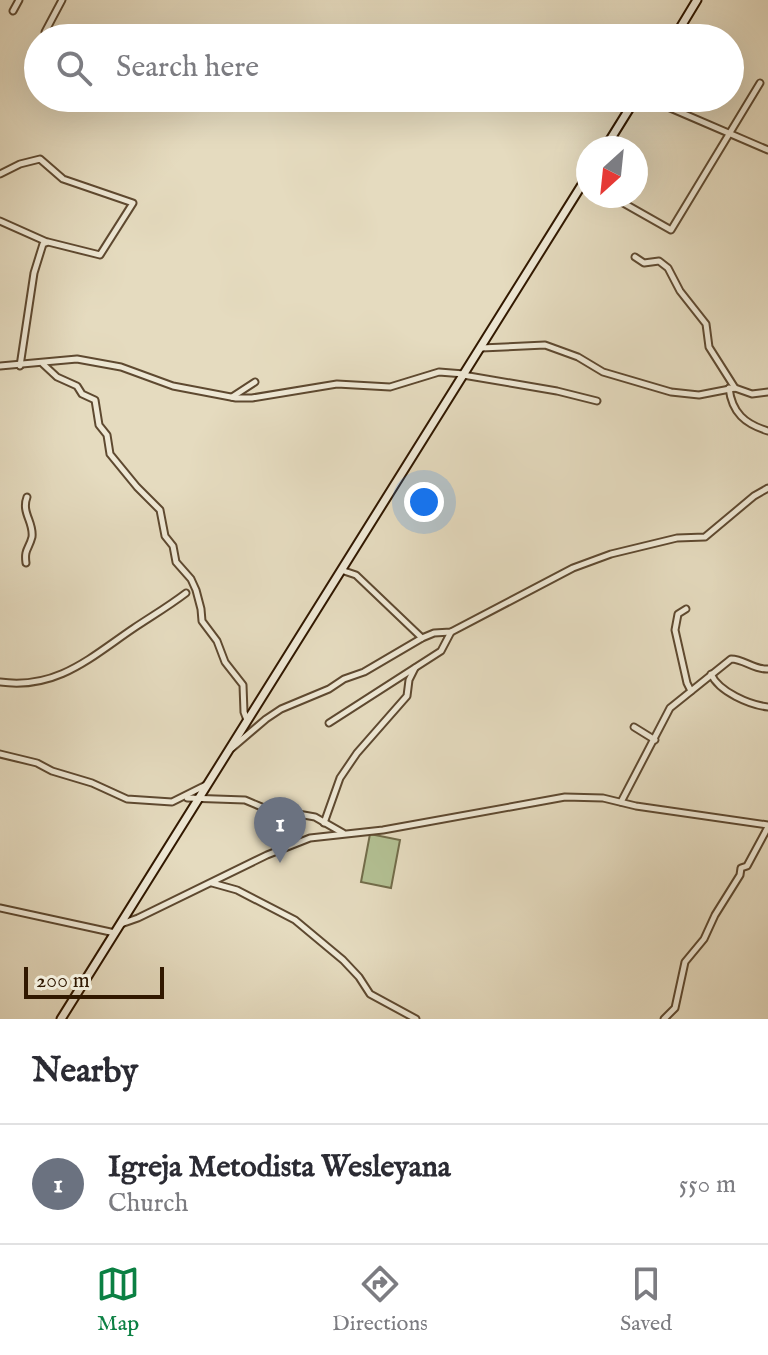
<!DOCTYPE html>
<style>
body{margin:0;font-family:"IM FELL English",serif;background:#f7f7f7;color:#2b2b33}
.compass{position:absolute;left:576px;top:136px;width:72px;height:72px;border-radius:50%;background:#fff;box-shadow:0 8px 32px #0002;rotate:207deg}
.scale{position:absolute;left:24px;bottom:20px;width:140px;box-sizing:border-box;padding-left:8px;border:4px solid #311800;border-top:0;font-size:22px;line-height:28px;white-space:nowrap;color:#311800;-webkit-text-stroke:6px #eee8d5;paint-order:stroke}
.you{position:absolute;left:424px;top:502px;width:28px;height:28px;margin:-20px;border:6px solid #fff;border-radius:50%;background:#1a73e8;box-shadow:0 0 0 12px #1a73e833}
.badge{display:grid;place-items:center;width:52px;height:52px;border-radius:50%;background:#0b8043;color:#fff;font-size:26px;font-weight:700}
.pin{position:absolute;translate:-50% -66px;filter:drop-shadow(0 2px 4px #0008)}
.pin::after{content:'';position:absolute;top:42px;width:28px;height:24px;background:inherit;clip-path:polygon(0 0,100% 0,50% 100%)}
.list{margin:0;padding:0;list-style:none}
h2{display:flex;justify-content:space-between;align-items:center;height:104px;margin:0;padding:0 32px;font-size:34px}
h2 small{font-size:26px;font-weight:400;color:#7c7c81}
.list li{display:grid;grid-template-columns:52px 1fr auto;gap:24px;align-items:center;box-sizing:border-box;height:120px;padding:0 32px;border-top:2px solid #e1e1e2}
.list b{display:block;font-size:30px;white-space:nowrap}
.list p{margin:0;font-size:26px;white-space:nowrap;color:#7c7c81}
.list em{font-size:26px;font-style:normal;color:#7c7c81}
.icon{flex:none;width:44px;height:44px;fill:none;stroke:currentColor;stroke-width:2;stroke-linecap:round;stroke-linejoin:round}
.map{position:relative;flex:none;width:768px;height:1019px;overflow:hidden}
.search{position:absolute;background:#fff;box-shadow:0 8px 32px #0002;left:24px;right:24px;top:24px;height:88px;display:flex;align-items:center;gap:20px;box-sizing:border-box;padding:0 28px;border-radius:44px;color:#7c7c81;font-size:30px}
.sheet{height:224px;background:#fff}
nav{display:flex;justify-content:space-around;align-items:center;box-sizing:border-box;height:112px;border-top:2px solid #e1e1e2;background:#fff;font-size:22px;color:#7c7c81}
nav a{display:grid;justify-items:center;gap:4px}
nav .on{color:#0b8043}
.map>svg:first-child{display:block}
</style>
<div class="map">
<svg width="768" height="1019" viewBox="0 0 768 1019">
<rect width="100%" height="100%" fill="#e5dbbf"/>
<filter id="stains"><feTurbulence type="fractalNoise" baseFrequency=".0025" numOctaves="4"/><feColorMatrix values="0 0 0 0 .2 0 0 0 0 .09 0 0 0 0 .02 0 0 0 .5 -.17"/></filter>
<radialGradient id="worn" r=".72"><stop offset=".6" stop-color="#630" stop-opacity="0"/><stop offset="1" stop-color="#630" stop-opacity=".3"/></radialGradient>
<path fill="#b3c093" stroke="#726c4a" stroke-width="2" d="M370,834l30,6 -9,48 -30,-6z"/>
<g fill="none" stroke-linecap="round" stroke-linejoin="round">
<defs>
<g id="street">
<path d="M13,11l6,-11"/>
<path d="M46,38l-1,-6 17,-32"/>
<path d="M647,98l121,52"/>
<path d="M0,174l20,-10 20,-5 23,20 70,24 -33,52 -52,-13 -5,2 -9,29 -14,93"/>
<path d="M611,196l60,34 89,-147"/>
<path d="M0,221l47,21"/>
<path d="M635,257l9,6 15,-2 9,7 12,23 26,33 3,23 26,41"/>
<path d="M481,348l64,-3 33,12 25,15 68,20 28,3 36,-7 17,6 16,-2"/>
<path d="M43,364l14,13 20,9 5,8 13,6 4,25 8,10 3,19 27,33 23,23 5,26 8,10 3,16 15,17 5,11 5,19 1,12 15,20 8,21 18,23 1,27 3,8"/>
<path d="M0,366l77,-7 44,8 52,19 63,12h16l85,-14 53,3 49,-15 25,2"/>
<path d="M463,375l94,16 40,10"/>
<path d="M729,388c3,25 16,36 39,43"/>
<path d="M232,397l23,-15"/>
<path d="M26,563c-2,-14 3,-14 6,-26 2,-15 -11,-24 -5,-40"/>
<path d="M341,570l15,5 66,63"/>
<path d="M686,609l-8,5 -3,16 12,53 4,8"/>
<path d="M711,674c8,18 39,31 57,33"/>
<path d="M0,682c57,8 91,-25 134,-54 18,-12 35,-22 52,-35"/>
<path d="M329,723l112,-72 10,-19"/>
<path d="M634,727l21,13"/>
<path d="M232,748l34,-29 15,-10 48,-20 15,-10 20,-7 58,-34 12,-5 17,-1 122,-64 38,-14 66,-16 28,-1 49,-41 14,-8"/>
<path d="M0,754l37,9 15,8 40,12 35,16 45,3 34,-17"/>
<path d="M187,798l58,2 19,8 51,9 28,16"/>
<path d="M621,802l49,-94 61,-49c13,0 23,11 37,10"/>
<path d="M324,823l16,-45 17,-25 50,-57 2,-16 6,-12"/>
<path d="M212,883l25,7 58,30 48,40 16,17 11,17 46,25"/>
<path d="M0,908l115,25"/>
<path d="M121,924l17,-6 129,-63 43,-17 73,-8 182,-33 38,1 33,8 132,19"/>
<path d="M664,1019l11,-11 10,-46 19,-23 11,-24 25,-40 1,-7 6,-2 21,-39"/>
</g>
<g id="secondary">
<path d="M674,38l23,-38"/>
<path d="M605,148l31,-50"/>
<path d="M61,1019l527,-844"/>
</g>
</defs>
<use href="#street" stroke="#5e4930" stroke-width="9"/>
<use href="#secondary" stroke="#311800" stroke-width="11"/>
<use href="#street" stroke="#eee8d5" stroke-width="5"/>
<use href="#secondary" stroke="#eee8d5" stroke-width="7"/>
</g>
<rect width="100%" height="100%" filter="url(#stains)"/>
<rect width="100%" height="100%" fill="url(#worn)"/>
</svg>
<svg class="compass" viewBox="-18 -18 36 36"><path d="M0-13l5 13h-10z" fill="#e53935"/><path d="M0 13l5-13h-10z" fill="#7c7c81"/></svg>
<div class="scale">200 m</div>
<div class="you"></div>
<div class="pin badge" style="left:280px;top:863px;background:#6b7280">1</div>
<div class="search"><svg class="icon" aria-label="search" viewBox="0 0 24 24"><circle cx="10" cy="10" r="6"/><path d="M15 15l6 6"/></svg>Search here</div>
</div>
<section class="sheet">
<h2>Nearby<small></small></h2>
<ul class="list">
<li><span class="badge" style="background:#6b7280">1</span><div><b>Igreja Metodista Wesleyana</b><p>Church</p></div><em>550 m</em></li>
</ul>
</section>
<nav>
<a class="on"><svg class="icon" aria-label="map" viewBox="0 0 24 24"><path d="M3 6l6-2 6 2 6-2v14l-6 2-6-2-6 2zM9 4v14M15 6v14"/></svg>Map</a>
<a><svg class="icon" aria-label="directions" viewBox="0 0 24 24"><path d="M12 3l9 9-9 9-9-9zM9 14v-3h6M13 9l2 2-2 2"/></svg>Directions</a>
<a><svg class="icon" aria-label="saved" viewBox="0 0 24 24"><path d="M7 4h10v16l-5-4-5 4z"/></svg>Saved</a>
</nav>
